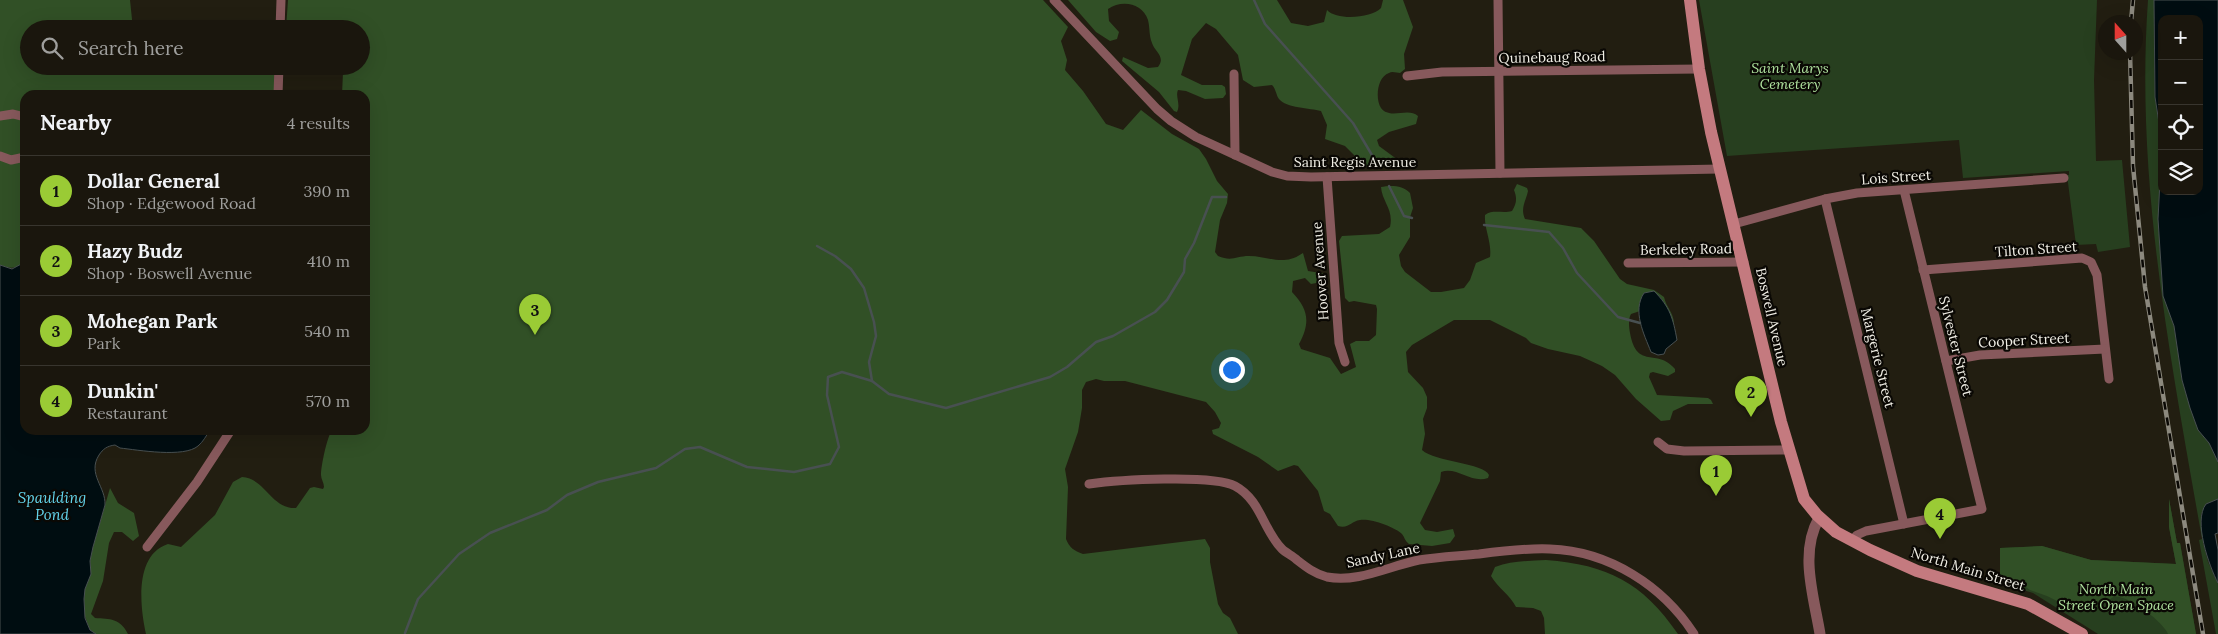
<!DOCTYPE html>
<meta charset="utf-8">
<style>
body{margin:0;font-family:Lora,serif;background:#231f16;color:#f1f3f6}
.controls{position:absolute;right:15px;top:15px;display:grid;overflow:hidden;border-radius:10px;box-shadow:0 5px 20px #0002}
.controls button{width:45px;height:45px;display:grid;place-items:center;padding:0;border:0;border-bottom:1px solid #38352e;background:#1a160d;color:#f1f3f6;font:25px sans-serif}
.compass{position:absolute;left:2098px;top:15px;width:45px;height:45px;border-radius:50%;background:#1a160d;box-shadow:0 5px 20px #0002;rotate:339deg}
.you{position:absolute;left:1231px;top:369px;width:18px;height:18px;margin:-12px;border:4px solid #fff;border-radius:50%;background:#1a73e8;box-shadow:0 0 0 8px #1a73e833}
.badge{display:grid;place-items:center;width:32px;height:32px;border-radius:50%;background:#9acb35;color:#111;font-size:16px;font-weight:700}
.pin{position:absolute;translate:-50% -41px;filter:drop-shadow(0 1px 2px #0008)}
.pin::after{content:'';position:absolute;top:26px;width:18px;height:15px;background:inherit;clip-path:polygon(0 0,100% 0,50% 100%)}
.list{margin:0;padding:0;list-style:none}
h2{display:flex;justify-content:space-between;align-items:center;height:65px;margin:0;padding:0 20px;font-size:21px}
h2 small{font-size:16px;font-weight:400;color:#9f9f9d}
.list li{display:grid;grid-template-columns:32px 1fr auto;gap:15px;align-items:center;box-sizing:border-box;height:70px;padding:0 20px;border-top:1px solid #38352e}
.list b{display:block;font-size:19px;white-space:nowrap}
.list p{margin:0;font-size:16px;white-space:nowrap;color:#9f9f9d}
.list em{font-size:16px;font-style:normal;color:#9f9f9d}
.icon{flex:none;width:28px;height:28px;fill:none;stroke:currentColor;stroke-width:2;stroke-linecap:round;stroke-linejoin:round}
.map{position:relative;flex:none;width:2218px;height:634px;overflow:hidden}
.search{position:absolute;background:#1a160d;box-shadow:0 5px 20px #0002;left:20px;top:20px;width:350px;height:55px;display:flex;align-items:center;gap:12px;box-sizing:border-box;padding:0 18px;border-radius:28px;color:#9f9f9d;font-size:19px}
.panel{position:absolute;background:#1a160d;box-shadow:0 5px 20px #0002;left:20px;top:90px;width:350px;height:345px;border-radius:15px}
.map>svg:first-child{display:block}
</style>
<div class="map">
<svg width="2218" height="634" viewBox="0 0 2218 634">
<rect width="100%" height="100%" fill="#221e11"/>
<g fill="#273f1f">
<path d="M1699,0h398l-3,80 2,81 26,-1 8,87 -32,5 -2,-8 -20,1 -9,-70h2v-4l-106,7 -4,-38 -232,16z"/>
<path d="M2148,0h6l1,97 4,26 1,58 -2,38 5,77 11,30 8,54 8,28 8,22 11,13 9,19v37l-12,5 -5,11 2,27 5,20 10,21v51h-2l-17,-94 3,-1c-31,-178 -67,-358 -54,-539z"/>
<path d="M2169,499l8,44h3l16,91h-98l-65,-41 -33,-10v-35l42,-2 49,14 85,4 -7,-37z"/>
</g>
<g fill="#315026">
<path d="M0,0h130l3,29h-104v37h145l16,3 26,-3h57l2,8 -1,21h-249v167c-10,7 -13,7 -25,3z"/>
<path d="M288,0h755l25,27 -7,14 6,19 -2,10 18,21 23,33 17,6 18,-20 31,24 27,15 7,10 11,22 11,13 -1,9 -7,17 -5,32 3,4c14,6 18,0 31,0 20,0 34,11 54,-3l5,18 19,3v7l-16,3 -6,-6 -12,3 -1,11c16,17 19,30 7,52l2,5 29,9 11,16 15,-7 -6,-23 6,-3h13l7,-6 1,-26 -1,-4 -22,-4 -5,1 -4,-4 -6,-57 3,-5 37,-2 11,-7c4,-18 -8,-25 -9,-40 9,-2 22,-2 29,6l3,15 -3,9v20l-11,18 2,11 4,6 26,20h10l23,-4 6,-8 6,-17 14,-6c2,-15 -6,-28 -5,-42 8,-6 18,-1 27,-4 5,-8 5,-13 2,-21l3,-6 10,4 1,3c-2,10 -8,17 -3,28l56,9 13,13 26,38 7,5 27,6 10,7c2,10 10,16 10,27l-34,-13 -9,3c-3,5 -2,13 -1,19 7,38 27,14 45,36v3l-7,4 -15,-4 -3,1 -1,4 8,18 51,3 3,2 2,4h-25l-15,7 -3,9 -9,1 -25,-22 -21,-24 -13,-9 -22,-10 -32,-7 -17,-6 -5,-5 -36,-18h-36l-42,25 -6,7 2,20 15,16 4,9v11l-4,11 2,15 -3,16c13,12 62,13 67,25l-1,3c-17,6 -31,-12 -47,-6l-1,9 -20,42 5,7 12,2 16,-3 2,7 -5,7 -18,3 -23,-2c-4,-3 -4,-6 -7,-10 -7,-7 -32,-16 -42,-14 -9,1 -11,9 -22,6l-8,-12 -6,-3 -6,-20 -20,-25 -4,-1 -16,6 -20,-14 -45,-23 -1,-4 7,-2 2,-5 -6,-11 -9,-10 -81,-21h-21l-8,-2 -10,3 -4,8v18l-4,24 -13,37 3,18 -2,52c3,8 8,12 17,15l122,-15 5,9v14l8,42 5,9 7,5 8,16h-1092c-6,-27 -12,-79 22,-90l13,3 34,-32 18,-33 9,-5c23,1 29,32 54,31l14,-20 4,-1 9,2 1,-2c0,-4 -3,-8 -3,-12 0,-9 6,-38 11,-45h33v-335h-23l1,-23 -2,-6h20v-37h-75z"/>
<path d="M1068,0h209l14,23 17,3 16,-4 3,-12c10,11 45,8 54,-2l2,-8h20l10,27 -9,27 1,15 -5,4c-3,0 -8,-2 -11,0 -12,4 -14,26 -8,35 9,12 27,-1 37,8l-2,8 -27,8 -12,8 2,6 19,14 2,5 -6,2h-28l-21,-21 -20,-7 2,-14 -6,-14c-11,-3 -35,-3 -42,-12 -3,-4 -3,-10 -7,-14l-18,2 -11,-7 -5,-25 -22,-26 -10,-6 -14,16 -11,36 21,10h20l3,2 1,7 -3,4 -18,1 -19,-8 -8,-1c-3,6 3,14 -1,22l-3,-1 -15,-19 -37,-31 1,-4 25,11 10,-1c8,-10 -3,-15 -6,-24 -3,-7 -2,-15 -4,-23 -6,-18 -27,-20 -40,-11l1,12 10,11 -2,7 -7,2 -14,-9z"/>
<path d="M110,488l8,15 16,10 5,23 -6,5 -11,-9h-8l-5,11 -6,38 -12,33 4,4c15,1 25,0 33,16h-32l-6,-4 -7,-19 1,-21 7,-16 -1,-13 3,-14z"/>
<path d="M2169,499l8,44h3l16,91h-28c-5,-12 -42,-41 -55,-37l-6,5 -18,8h-14l-28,-14 -17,-6 -14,-10 -16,-4v-28l42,-2 49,14 85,4 -7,-37z"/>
<path d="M1546,560c62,5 96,22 132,74h-133l-1,-16 -3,-7 -8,-3 -17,-1c-6,-12 -18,-19 -25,-31l4,-9c16,-6 34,-6 51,-7z"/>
</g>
<g fill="#000d11" stroke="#485051" fill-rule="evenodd">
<path d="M2154,0h64v462l-9,-19 -11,-13 -8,-22 -8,-28 -8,-54 -11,-30 -5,-77 2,-38 -1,-58 -4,-26zM2162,19h37v172h-37z"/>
<path d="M25,262v168h185c-4,6 -7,12 -12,16 -14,12 -60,4 -78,2l-5,-3c-8,1 -12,4 -16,10 -12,19 7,32 6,50l-12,42 -3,14 1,13 -6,15 -1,10 1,19 5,12 6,4h-96v-369l12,4z"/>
<path d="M1654,291c16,16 19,27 23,49l-11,9 -2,5 -6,1 -7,-3c-7,-18 -19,-41 -7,-59z"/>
<path d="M2218,499v34l-3,1 3,16v33c-9,-17 -25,-62 -12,-79z"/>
</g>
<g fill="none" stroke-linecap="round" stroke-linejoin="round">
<g stroke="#485051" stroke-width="2.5">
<path d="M1254,0l11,24 88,99 26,44"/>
<path d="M1389,186l15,30 8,2"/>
<path d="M1484,225l65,7 14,16 14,25 41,44 22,6"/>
<path d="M817,246l18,10 16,13 13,19 10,34 2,14 -7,26 3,19"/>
<path d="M405,633l13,-34 41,-45 31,-21 57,-23 20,-15 31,-13 58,-14 29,-19 15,-2 47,20 47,5 36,-8 9,-17 -12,-52 1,-18 14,-5 30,9 17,13 57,14 104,-31 17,-10 29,-25 17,-6 42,-24 12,-12 17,-28 1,-13 9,-16 18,-46h14"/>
</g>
<g stroke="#87595c" stroke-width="9">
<path d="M1054,0l103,109 14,12 25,16 76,35 15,4 24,1 409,-8"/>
<path d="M1498,0l2,173"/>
<path d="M280,29l1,-29"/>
<path d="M1234,74l1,81"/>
<path d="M1407,76l35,-4 257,-3"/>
<path d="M278,95l1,-29"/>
<path d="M0,116l13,-2 12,3"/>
<path d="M0,156l11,4 14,-3"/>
<path d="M1327,177l12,166 6,19"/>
<path d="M1825,199l79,325"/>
<path d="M1734,224l91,-25 32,-6 207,-15"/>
<path d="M1628,263l116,-1"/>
<path d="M1923,270l159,-12 9,4 6,13 12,104"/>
<path d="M1946,361l34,-6 125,-6"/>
<path d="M1658,442l9,7 17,2 105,-1"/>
<path d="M1089,484c28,-4 124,-10 146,2 26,14 28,44 47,63 4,4 11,7 15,11 9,7 18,14 30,17 31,6 62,-11 92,-17 19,-3 40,-4 60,-6 23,-3 48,-6 71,-5 59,2 113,37 144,85"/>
<path d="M1852,541l5,-6 9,-4 116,-22 -78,-319"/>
<path d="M147,547l50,-65 34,-52"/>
</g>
<path stroke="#87595c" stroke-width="11" d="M1819,518c-20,35 -5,79 1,116"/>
<path stroke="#c47a7f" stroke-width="12" d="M1690,0l9,69 12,63 70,290 23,77 13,16 19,17 34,18 47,21 111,33 54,30"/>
<defs>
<g id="rail">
<path d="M2131,22l2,-22"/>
<path d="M2130,52l3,114 12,121 58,347"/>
</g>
</defs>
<use href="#rail" stroke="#8c897e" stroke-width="4.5"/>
<use href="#rail" stroke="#0a0804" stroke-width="2.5" stroke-dasharray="8" stroke-linecap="butt"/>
</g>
<g text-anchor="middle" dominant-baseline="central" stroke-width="4.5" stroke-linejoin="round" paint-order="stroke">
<g font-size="14" fill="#f0eee5" stroke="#0a0804">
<text transform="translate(1552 57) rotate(-1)">Quinebaug Road</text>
<text x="1355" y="162">Saint Regis Avenue</text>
<text transform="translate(1896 177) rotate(-4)">Lois Street</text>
<text transform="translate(1686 249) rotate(-1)">Berkeley Road</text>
<text transform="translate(2036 249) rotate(-4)">Tilton Street</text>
<text transform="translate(1320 271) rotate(-94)">Hoover Avenue</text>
<text transform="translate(1772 317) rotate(77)">Boswell Avenue</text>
<text transform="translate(2024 340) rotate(-3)">Cooper Street</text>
<text transform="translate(1956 346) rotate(76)">Sylvester Street</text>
<text transform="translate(1878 358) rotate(76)">Margerie Street</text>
<text transform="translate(1383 555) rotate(-12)">Sandy Lane</text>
<text transform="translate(1968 569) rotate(17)">North Main Street</text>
</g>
<g font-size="14" font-style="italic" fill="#b0e39f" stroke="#0a0804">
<text x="1790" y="68">Saint Marys<tspan x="1790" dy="16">Cemetery</tspan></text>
<text x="2116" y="589">North Main<tspan x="2116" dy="16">Street Open Space</tspan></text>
</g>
<g font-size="15" font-style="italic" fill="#63d3ea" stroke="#0a0804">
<text x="52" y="497">Spaulding<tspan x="52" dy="17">Pond</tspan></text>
</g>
</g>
</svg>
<div class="controls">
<button>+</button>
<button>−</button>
<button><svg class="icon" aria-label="locate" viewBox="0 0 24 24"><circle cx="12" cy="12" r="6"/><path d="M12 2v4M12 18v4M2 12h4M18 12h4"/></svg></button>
<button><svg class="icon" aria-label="layers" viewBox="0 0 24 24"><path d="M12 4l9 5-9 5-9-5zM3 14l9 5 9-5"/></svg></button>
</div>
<svg class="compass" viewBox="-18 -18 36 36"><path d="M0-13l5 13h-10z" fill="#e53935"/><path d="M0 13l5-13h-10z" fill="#9f9f9d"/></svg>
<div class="you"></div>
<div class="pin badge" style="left:1716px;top:496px">1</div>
<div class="pin badge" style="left:1751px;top:417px">2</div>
<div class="pin badge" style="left:535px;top:335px">3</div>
<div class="pin badge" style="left:1940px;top:539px">4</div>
<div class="search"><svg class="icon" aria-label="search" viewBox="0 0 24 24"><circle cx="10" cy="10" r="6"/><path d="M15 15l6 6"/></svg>Search here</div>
<section class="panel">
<h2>Nearby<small>4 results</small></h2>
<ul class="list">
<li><span class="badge">1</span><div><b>Dollar General</b><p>Shop · Edgewood Road</p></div><em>390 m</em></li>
<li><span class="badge">2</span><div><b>Hazy Budz</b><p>Shop · Boswell Avenue</p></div><em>410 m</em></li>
<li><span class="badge">3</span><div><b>Mohegan Park</b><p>Park</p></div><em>540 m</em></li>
<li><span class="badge">4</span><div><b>Dunkin'</b><p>Restaurant</p></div><em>570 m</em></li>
</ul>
</section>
</div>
